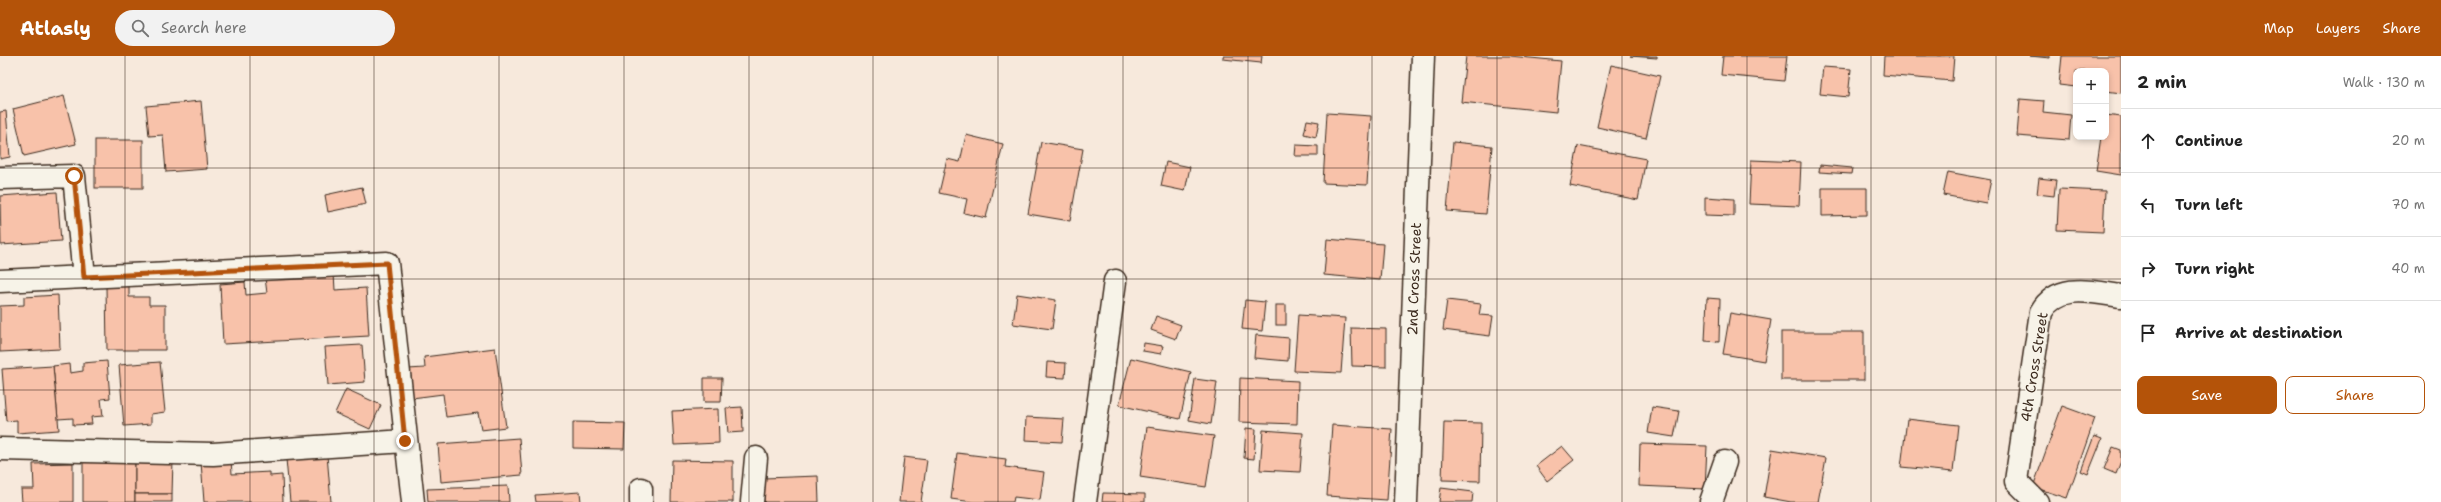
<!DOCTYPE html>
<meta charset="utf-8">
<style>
body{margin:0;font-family:"Shantell Sans",sans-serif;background:#f2f2f2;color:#222}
.controls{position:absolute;right:12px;top:12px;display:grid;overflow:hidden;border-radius:8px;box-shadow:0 2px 6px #0003}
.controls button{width:36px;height:36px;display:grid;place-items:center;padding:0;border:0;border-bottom:1px solid #e0e0e0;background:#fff;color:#222;font:20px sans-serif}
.stop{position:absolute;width:12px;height:12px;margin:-9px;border:3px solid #b45309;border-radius:50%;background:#fff}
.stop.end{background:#b45309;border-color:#fff;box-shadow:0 1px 4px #0008}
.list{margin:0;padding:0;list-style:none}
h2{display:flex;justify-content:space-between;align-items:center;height:52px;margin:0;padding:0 16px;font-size:17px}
h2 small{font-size:13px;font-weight:400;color:#767676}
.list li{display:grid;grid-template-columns:26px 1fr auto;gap:12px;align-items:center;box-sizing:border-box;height:64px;padding:0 16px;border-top:1px solid #e0e0e0}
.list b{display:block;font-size:15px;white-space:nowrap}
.list em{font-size:13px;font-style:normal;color:#767676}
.actions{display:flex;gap:8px;padding:12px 16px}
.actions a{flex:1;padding:9px 0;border:1px solid #b45309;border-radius:8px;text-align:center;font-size:14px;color:#b45309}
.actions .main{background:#b45309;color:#fff}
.icon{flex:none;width:22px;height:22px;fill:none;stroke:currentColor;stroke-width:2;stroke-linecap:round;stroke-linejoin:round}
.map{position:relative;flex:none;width:2121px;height:446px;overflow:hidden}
header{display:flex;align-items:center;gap:24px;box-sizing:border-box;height:56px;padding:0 20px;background:#b45309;color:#fff}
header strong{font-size:19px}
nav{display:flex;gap:22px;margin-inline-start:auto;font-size:14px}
.search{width:280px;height:36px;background:#f2f2f2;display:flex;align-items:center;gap:10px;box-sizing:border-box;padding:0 14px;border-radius:22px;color:#767676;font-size:15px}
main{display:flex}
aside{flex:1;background:#fff}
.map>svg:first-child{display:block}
</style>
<header>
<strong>Atlasly</strong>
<div class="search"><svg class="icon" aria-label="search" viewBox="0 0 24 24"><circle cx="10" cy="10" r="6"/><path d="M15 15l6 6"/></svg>Search here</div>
<nav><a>Map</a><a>Layers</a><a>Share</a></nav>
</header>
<main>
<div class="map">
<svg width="2121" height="446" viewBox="0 0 2121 446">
<rect width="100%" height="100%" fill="#f7e9dc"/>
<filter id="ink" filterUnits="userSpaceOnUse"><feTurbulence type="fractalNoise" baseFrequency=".025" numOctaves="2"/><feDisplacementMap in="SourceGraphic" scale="8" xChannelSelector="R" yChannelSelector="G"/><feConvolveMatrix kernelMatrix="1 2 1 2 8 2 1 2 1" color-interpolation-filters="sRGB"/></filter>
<g filter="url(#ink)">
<g fill="#f8c2aa" stroke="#3b2a1e">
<path d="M1223,0h39l-1,7 -38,-4z"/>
<path d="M1466,0h44l51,5 -5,51 -95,-10z"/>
<path d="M1630,0h27v2z"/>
<path d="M1723,0h64l-3,25 -63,-6z"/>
<path d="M1884,0h70l-2,25 -69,-6z"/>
<path d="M2030,0h20v2z"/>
<path d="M2062,0h59v37l-15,-2v-20h-30v16l-17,-2z"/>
<path d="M1611,9l49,11 -14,62 -49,-11z"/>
<path d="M1823,11l28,2 -3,28 -28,-3z"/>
<path d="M64,40l12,48 -52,12 -11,-47z"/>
<path d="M2020,43l24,2 -1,11 28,3 -2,25 -52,-4z"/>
<path d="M201,45l6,68 -41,3 -3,-37 -14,1 -3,-30z"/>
<path d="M6,55l4,46 -10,2v-47z"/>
<path d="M1327,57l44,3 -4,69 -44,-2z"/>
<path d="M2106,59l15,2v58l-25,-4 5,-34h5z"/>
<path d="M1307,64l12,2 -3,15 -12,-3z"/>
<path d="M966,79l37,9 -17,74 -22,-5 3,-14 -28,-6 8,-34 13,3z"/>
<rect x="95" y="84" width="48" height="48"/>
<path d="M1041,86l42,7 -13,72 -42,-7z"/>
<path d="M1453,86l39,4 -6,68 -39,-3z"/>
<path d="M1296,89l22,1v10h-23z"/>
<path d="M1578,90l68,13 -8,41 -68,-14z"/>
<path d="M1751,104l50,2 -2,44 -50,-2z"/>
<path d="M1166,106l24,5 -5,24 -24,-5z"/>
<path d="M1820,109l32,3 -1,6 -32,-2z"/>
<path d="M1948,116l43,8 -5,23 -43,-8z"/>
<path d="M2039,122l17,2 -2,16 -17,-2z"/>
<path d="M362,131l4,17 -38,8 -3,-17z"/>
<path d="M1822,132h45v27l-45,1z"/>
<path d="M2059,133l46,2 -2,41 -46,-2z"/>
<path d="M57,136l4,49 -60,4 -1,-49z"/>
<path d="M1705,141l29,2v17l-29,-1z"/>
<path d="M1327,183l56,5 -3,36 -56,-5z"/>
<path d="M334,218l1,16 31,-2 3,48 -146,8 -3,-60 25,-2 1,13 21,-2 -2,-15z"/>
<path d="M129,229v12h20v8h16v45h-58l-1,-64z"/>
<path d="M1017,238l39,6 -4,29 -39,-5z"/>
<path d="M58,239l2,54 -60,3v-46l24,-1v-8z"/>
<path d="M1707,242l13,1 -1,43 -14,-1z"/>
<path d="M1245,244l20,2 -3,29 -20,-2z"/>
<path d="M1447,244l34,4 -2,11 14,1 -3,20 -47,-6z"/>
<rect x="1276" y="249" width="10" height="20"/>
<path d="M1730,257l41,7 -7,41 -41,-7z"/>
<path d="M1298,259l47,3 -4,55 -47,-2z"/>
<path d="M1156,260l25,9 -5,14 -25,-9z"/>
<path d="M1351,272l35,1v38l-34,-1z"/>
<rect x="1781" y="276" width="83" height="48"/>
<path d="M1256,279l33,3 -1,23 -34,-3z"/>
<path d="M1144,287l19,3 -2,8 -18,-3z"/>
<path d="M362,289l3,37 -37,3 -3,-38z"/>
<path d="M495,292l11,79 -25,3 -3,-17 -32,4 -3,-23 -31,4 -4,-29 17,-1 -1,-11z"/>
<path d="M1131,302l60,14 -11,47 -61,-14z"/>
<path d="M107,305l3,37 -9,1 2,17 -12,1 1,7 -19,1v-7l-15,1 -5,-53 16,-2 1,9 13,-2v-8z"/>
<path d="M160,306l5,50 -14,2v10l-27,2 -5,-61z"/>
<path d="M1047,306l19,1 -1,15 -19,-1z"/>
<path d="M53,310l6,64 -42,3v-13l-11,1 -4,-52z"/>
<path d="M704,322h18l-1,24h-17z"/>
<path d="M1240,322l58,3 -1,43 -58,-2z"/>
<path d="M1195,323l22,3 -6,42 -22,-4z"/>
<path d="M346,333l35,16 -11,24 -35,-16z"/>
<path d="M2062,350l33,12 -28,80 -34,-11z"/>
<path d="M742,351l1,25 -15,1 -2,-25z"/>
<path d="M1652,351l27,4 -5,26 -26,-4z"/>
<path d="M718,353l1,34 -45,2 -2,-34z"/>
<path d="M1026,361l38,2 -2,23 -37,-2z"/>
<path d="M1907,363l51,6 -5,47 -52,-5z"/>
<path d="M573,366l52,1 -1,26 -51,-1z"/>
<path d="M1444,366l37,1 -1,58 -38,-1z"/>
<path d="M1332,369l60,4 -5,71 -60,-4z"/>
<path d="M1147,371l67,9 -8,51 -66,-10z"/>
<path d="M1246,372l10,1 -2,30 -10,-1z"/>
<path d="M1263,374l40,3 -3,39 -40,-2z"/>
<path d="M2094,380l8,3 -14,35 -7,-3z"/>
<path d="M519,382l3,37 -81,7 -3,-38z"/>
<path d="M1640,388l67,2 -2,43 -66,-3z"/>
<path d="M1562,390l12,14 -27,21 -11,-15z"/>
<path d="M2113,391l8,3v11l-5,13 -12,-5z"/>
<path d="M1772,393l54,9 -8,44h-27l-27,-5z"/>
<path d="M957,397l49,6 -1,8 39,5 -4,28 -26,-3 -1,5h-40l-22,-3z"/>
<path d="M327,399l4,47h-41l-4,-43z"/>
<path d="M904,401l23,3 -6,42h-22z"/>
<path d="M83,403l52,1v42h-52z"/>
<path d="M135,404h38l-1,34h-37z"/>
<path d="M231,404l1,14 38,-2v4l12,-1 1,27h-79l-3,-40z"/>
<path d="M672,404l61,1v41h-62z"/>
<path d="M73,407v39h-51l-1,-13h13l-1,-25z"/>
<path d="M818,420l1,26h-55v-24z"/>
<path d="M508,430l1,16h-81l-1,-13z"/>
<path d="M1441,432l32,4 -1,10h-33z"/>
<path d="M580,436l1,10h-45l-1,-7z"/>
<path d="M1103,437l42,1v8h-43z"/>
<rect x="135" y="438" width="37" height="8"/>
</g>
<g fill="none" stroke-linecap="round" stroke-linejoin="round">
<defs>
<g id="street">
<path d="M0,122l74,-2 10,101"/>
<path d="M0,225l387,-18 26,239"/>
<path d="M0,393l213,5 192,-13"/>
<path d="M641,446v-13"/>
<path d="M752,446l4,-44"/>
<path d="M1085,446l30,-221"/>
<path d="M1406,446l17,-446"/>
<path d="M1711,446l14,-40"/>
<path d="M2037,446l-21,-21 25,-169c17,-30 51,-20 80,-16"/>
</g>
</defs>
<use href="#street" stroke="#3b2a1e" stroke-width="25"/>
<use href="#street" stroke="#f7f3e8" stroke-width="22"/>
</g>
</g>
<g fill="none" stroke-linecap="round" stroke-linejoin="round" filter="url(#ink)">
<path stroke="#b45309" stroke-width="5" d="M74,120l10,101 303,-14 18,178"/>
</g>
<path fill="none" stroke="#3b2a1e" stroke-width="1" stroke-opacity="0.55" d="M125,0v446M250,0v446M374,0v446M499,0v446M624,0v446M749,0v446M873,0v446M998,0v446M1123,0v446M1248,0v446M1372,0v446M1497,0v446M1622,0v446M1747,0v446M1871,0v446M1996,0v446M0,112h2121M0,223h2121M0,334h2121"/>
<g text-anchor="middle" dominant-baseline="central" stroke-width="3" stroke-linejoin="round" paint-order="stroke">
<g font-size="14" fill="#3b2a1e" stroke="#f7f3e8">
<text transform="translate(1414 223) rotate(-88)">2nd Cross Street</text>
<text transform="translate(2034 311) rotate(-81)">4th Cross Street</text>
</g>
</g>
</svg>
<div class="controls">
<button>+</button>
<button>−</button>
</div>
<div class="stop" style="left:74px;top:120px"></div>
<div class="stop end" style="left:405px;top:385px"></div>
</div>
<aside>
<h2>2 min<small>Walk · 130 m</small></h2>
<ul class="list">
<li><svg class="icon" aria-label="ahead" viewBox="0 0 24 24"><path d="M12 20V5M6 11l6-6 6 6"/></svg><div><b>Continue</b></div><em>20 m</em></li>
<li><svg class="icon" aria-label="left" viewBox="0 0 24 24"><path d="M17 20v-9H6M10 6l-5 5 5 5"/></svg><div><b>Turn left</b></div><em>70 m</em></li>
<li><svg class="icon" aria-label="right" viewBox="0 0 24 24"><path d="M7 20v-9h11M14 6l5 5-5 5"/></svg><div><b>Turn right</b></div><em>40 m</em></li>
<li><svg class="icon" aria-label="arrive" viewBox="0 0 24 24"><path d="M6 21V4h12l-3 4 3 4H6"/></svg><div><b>Arrive at destination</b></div></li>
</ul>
<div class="actions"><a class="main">Save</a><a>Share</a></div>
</aside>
</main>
